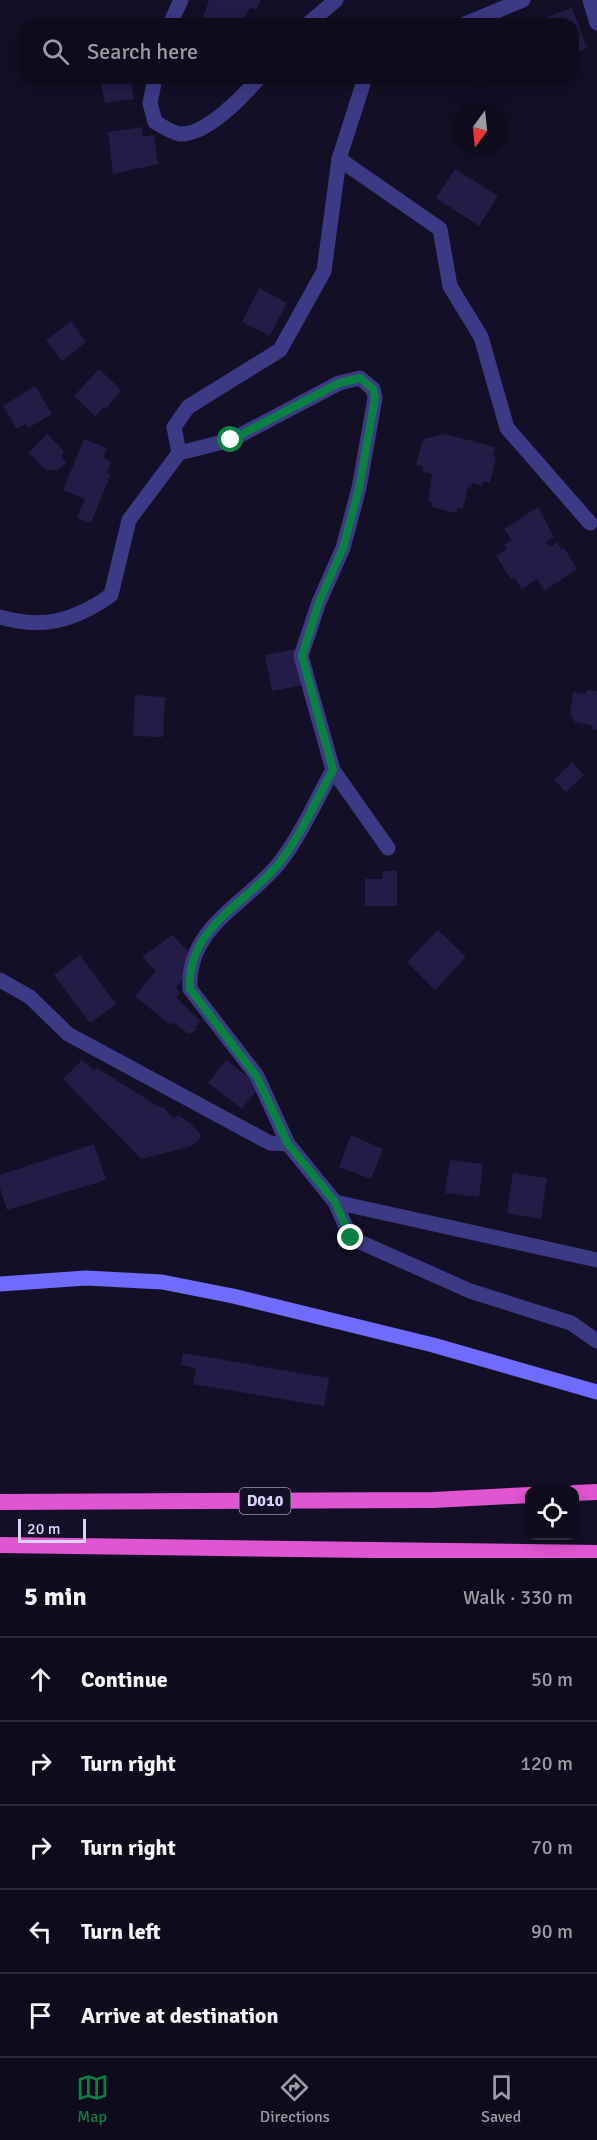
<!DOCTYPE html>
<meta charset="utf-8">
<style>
body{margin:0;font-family:Signika,sans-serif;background:#1c1929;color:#f1f3f6}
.controls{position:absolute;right:18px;bottom:18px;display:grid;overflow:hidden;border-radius:12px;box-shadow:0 3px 15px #0003}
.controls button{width:54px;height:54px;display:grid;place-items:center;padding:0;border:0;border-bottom:2px solid #2e2b3b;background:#0e0b1c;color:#f1f3f6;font:30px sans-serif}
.compass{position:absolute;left:453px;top:102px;width:54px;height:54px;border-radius:50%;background:#0e0b1c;box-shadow:0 3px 15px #0003;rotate:195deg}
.scale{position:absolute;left:18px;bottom:15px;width:68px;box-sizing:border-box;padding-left:6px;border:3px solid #d9d4ff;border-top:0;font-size:16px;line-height:21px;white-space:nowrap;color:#d9d4ff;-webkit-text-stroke:4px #130f26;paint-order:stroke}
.stop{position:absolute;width:18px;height:18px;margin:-14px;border:4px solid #0b8043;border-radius:50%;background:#fff}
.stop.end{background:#0b8043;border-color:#fff;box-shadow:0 2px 6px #0008}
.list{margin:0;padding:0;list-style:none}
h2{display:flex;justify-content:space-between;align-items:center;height:78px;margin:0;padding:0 24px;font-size:26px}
h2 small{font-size:20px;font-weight:400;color:#9b9ba3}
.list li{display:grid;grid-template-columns:39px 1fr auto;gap:18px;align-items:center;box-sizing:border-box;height:84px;padding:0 24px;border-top:2px solid #2e2b3b}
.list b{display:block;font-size:22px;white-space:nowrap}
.list em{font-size:20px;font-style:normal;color:#9b9ba3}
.icon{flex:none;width:33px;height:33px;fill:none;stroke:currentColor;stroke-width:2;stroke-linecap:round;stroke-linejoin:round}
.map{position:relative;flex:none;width:597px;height:1558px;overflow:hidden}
.search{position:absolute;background:#0e0b1c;box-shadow:0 3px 15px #0003;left:18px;right:18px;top:18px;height:66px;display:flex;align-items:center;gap:15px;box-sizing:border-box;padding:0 21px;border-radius:18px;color:#9b9ba3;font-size:22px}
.sheet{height:498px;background:#0e0b1c}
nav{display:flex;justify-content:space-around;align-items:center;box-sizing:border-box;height:84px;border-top:2px solid #2e2b3b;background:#0e0b1c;font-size:16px;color:#9b9ba3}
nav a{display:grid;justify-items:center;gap:3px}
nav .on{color:#0b8043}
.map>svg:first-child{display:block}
</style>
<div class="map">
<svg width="597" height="1558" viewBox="0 0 597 1558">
<rect width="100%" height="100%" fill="#130f26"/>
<g fill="#241b47">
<path d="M209,0h52l-5,10 -6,-2 -10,16h-39z"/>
<path d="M572,8l15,40 -14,6v-30h-26l-3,-6z"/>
<path d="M100,78h30l4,21 -29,4z"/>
<path d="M141,127l2,10 11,-2 4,29 -45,10 -5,-42z"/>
<path d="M455,169l43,27 -19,30 -43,-28z"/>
<path d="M259,288l28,15 -17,33 -28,-14z"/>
<path d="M71,321l15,21 -24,19 -16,-21z"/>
<path d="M99,369l22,21 -15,19 -2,-2 -9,9 -21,-20z"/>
<path d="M35,386l17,28 -24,14 -2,-4 -9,5 -14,-23z"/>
<path d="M47,434l17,17 -3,5 5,7 -8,7h-12l-17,-17z"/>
<path d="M445,434l50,13 -2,9 3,1 -6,26 -7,-2 -1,5 -10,-3 -1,5 -3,-1 -5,22 -5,-1 -2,5 -24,-6 1,-5 -5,-1 4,-27 -10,-3 1,-5 -7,-1 7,-26z"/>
<path d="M84,439l23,9 -4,10 8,4 -4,11 4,1 -20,49 -14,-5 8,-19 -22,-9z"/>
<path d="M538,507l16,30 -8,5 4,5 7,-5 5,8 2,-2 13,21 -33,22 -7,-12 -15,10 -8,-12 -3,2 -15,-23 11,-7 -3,-4 8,-5 -8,-11z"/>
<path d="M295,649l8,36 -31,6 -7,-36z"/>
<path d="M587,690l10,1v39h-4v-4l-18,-4 -5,-9 3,-21 13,2z"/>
<path d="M135,695l30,2 -2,40 -30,-1z"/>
<path d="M572,762l12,13 -18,17 -12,-12z"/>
<path d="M383,871h14v35h-32v-27h18z"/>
<path d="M438,930l28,27 -31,33 -28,-28z"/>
<path d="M172,935l16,16 -2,24 -10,13 4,4 -4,5 24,24 -5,6 2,2 -8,5 -16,-12 -3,3 -35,-29 21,-25 -14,-14z"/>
<path d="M80,955l36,49 -26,19 -36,-48z"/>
<path d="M82,1060l12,11 3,-3 64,40 2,-1 11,12 4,-4 11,7 13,14 -10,10 -51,13 -78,-80z"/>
<path d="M226,1060l34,26 -18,23 -34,-26z"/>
<path d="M351,1135l32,14 -12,30 -32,-12z"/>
<path d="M94,1144l12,36 -99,30 -7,-22v-13z"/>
<path d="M450,1160l33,4 -4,33 -34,-4z"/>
<path d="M513,1173l34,5 -6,41 -34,-6z"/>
<path d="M183,1353l146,25 -5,28 -131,-22 3,-16 -15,-3z"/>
</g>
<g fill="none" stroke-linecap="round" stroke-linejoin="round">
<g stroke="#3d3a85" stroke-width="15">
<path d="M590,0l7,23"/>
<path d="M170,24l11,-24"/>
<path d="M308,24l28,-24"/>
<path d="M465,24l58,-24"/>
<path d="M155,78l-5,25 5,19c7,4 17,11 25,12 27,1 62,-37 79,-56"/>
<path d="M339,159l101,70 10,57 31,51 26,91 83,95"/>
<path d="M179,453l-5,-26 14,-20 92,-57 44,-79 15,-112 26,-81"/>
<path d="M0,617c43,13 76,3 111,-22l18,-75 50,-67 52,-13 108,-57 21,-5 13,11 2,9 -16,90 -16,60 -24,54 -18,54 32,114 55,78"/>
<path d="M333,770c-17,30 -32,65 -53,92 -33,42 -94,65 -90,127l67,87 31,68 47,58 16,36 119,53 101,32 26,18"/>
<path d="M0,980l30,17 38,37 202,109 18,1"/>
<path d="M335,1202l262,58"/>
</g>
<path stroke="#6f6bff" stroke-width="15" d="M0,1284l86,-6 76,4 71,14 200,49 164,47"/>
<g stroke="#e055d1" stroke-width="16">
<path d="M574,1493l23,-1"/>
<path d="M0,1502l433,-2 97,-5"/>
<path d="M0,1545l597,8"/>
</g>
</g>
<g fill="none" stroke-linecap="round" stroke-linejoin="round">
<path stroke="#0b8043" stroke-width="8" d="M231,440l108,-57 21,-5 13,11 2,9 -16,90 -16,60 -24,54 -17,54 31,114c-17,30 -32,65 -53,92 -33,42 -94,65 -90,127l67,88 31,67 47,58 16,36"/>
</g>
<g text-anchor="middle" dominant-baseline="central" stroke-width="5" stroke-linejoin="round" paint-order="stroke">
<rect fill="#130f26" stroke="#9e99be" stroke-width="1.5" x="239.5" y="1488" width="51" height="26" rx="4.5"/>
<g font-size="16" font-weight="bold" fill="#d9d4ff">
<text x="265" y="1501">D010</text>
</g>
</g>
</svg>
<div class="controls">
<button><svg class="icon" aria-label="locate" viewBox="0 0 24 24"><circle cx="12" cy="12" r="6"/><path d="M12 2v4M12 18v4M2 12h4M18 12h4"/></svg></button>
</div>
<svg class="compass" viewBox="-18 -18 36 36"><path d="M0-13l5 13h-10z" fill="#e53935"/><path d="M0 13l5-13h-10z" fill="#9b9ba3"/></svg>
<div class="scale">20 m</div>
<div class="stop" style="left:231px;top:440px"></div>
<div class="stop end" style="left:351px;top:1238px"></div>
<div class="search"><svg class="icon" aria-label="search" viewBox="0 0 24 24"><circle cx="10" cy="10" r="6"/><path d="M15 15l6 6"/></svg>Search here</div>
</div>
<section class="sheet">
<h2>5 min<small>Walk · 330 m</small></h2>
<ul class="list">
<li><svg class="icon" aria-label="ahead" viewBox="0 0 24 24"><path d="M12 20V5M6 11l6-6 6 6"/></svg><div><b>Continue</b></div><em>50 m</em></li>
<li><svg class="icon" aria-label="right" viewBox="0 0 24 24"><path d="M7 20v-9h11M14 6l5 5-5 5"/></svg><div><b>Turn right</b></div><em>120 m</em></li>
<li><svg class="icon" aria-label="right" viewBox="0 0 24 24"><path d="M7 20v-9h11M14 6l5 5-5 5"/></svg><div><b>Turn right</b></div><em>70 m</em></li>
<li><svg class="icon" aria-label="left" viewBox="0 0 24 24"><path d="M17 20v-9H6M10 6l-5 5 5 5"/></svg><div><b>Turn left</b></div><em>90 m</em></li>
<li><svg class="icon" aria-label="arrive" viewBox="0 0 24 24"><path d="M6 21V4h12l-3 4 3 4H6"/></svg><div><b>Arrive at destination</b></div></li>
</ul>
</section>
<nav>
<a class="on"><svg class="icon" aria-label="map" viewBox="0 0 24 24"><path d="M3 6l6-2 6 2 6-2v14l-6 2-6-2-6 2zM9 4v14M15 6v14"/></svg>Map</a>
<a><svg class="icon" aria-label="directions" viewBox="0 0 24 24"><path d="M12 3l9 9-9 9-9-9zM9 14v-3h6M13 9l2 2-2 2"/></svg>Directions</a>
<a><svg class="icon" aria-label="saved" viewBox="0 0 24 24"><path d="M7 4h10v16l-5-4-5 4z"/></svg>Saved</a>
</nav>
